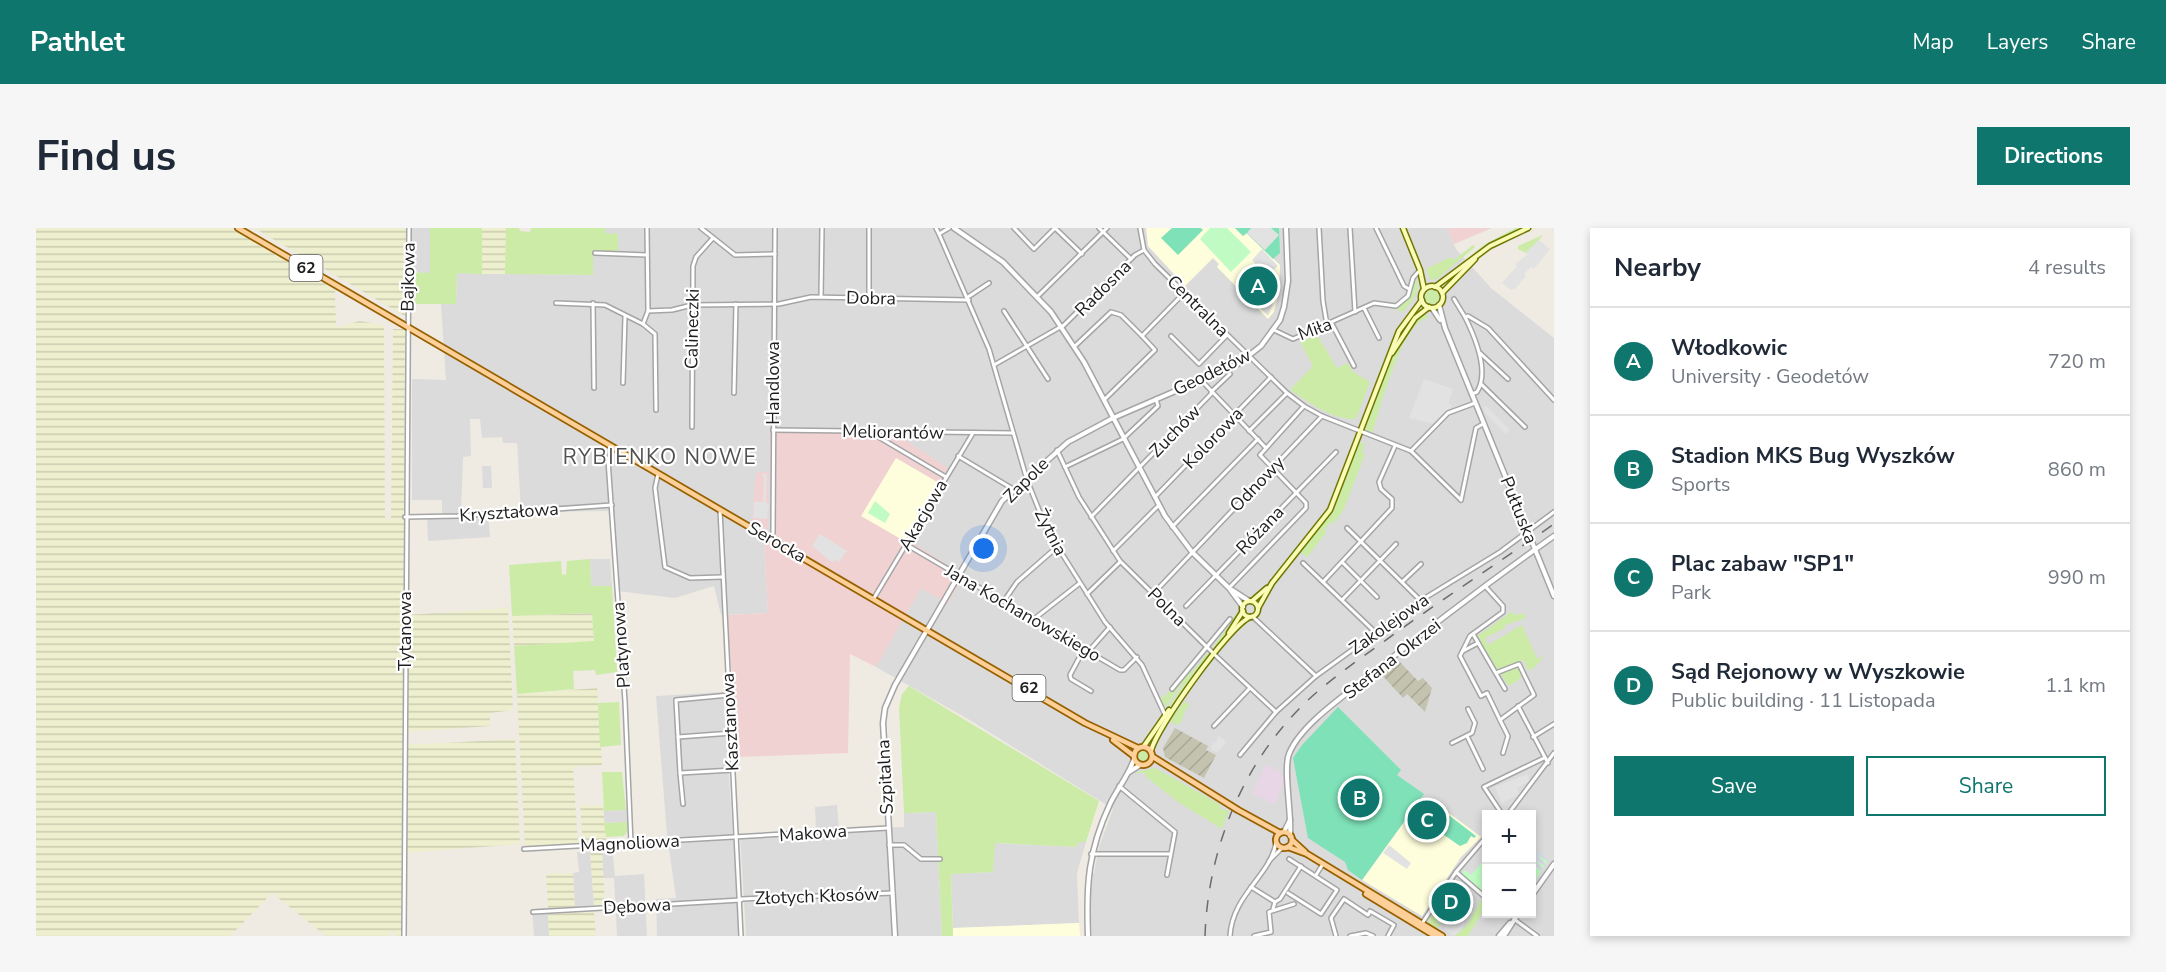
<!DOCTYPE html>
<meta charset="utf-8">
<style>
body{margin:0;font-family:"Nunito Sans",sans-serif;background:#f6f6f7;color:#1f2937}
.controls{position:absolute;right:18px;bottom:18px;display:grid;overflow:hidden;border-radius:0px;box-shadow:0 3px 9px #0003}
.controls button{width:54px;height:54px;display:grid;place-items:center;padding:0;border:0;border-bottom:2px solid #e0e1e3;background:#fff;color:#1f2937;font:30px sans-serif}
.you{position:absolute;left:948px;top:321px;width:21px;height:21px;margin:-15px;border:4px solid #fff;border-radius:50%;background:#1a73e8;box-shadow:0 0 0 9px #1a73e833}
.badge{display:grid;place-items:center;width:39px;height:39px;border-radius:50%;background:#0f766e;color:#fff;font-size:20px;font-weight:700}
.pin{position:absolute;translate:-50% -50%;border:3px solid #fff;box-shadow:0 2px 6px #0006}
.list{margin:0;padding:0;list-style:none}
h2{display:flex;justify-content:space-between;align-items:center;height:78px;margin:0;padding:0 24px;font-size:26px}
h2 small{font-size:20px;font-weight:400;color:#747a83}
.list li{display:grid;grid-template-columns:39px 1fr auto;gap:18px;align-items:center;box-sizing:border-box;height:108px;padding:0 24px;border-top:2px solid #e0e1e3}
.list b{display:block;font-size:22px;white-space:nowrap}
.list p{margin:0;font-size:20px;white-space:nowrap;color:#747a83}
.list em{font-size:20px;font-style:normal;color:#747a83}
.actions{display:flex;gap:12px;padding:18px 24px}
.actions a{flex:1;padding:14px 0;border:2px solid #0f766e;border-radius:0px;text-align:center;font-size:21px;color:#0f766e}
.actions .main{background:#0f766e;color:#fff}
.map{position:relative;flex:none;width:1518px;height:708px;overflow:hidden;border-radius:0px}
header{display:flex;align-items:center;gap:36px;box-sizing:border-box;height:84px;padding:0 30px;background:#0f766e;color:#fff}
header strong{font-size:28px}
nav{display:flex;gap:33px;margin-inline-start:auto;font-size:21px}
.intro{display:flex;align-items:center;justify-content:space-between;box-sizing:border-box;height:144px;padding:0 36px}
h1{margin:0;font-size:42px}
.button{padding:15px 27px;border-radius:0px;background:#0f766e;color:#fff;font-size:21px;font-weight:700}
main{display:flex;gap:36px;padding:0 36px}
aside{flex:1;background:#fff;border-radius:0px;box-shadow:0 3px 9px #0003}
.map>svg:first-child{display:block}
</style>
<header>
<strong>Pathlet</strong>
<nav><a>Map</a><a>Layers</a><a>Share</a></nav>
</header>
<div class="intro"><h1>Find us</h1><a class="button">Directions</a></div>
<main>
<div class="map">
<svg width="1518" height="708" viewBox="0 0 1518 708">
<defs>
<pattern id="construction-furrows" width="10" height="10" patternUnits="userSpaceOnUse" patternTransform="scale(1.5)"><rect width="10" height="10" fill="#c4c3af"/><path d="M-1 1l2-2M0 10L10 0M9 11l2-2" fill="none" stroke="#a8a796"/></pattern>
<pattern id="farmland-rules" width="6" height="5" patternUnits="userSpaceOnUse" patternTransform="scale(1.5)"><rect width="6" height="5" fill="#edefce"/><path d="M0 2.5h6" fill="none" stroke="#cbccb0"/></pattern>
</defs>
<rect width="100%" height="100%" fill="#efebe3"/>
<g fill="#dcdbdb" fill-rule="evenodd">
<path d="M371,0h23v45l-24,-1z"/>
<path d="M569,0h842l9,21 35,39 63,50v598h-462l-4,-64 6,1 5,-26 14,-38 -145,-90 -92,-52 45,-80 -9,-45 -142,-114v104l-6,10 4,71 -47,2 -7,-29 -39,12 -58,-7 -7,-80 -89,1 -4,-69h-14l-1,-6 -20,1 -2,-19h-10l1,37 -8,1 -2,57 27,-2 2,25 -62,4 -1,-23 15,-3v-15h-30v-121l34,1 -5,-76h15l1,-31 136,2v-24l24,1 -12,-19zM1450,586h46v100h-46z"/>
<path d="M446,238h9l1,22h-9z"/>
<path d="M554,331h20l2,27 -21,1z"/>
<path d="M687,464l17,244h-83l-1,-37 20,-1 -9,-63 -11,-139z"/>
<path d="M801,577l2,24 65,-2v-14l32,-1 6,124h-196l-6,-101 76,-5 -1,-23z"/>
<path d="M590,582l1,12 -23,1v-12z"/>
<path d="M1042,613l8,1 -9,31 2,50 -126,5 -2,-54 42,-2 1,-29 83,4z"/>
<path d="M576,621l3,27 29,-2 3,62h-30l-3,-58h-11l-1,-27z"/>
<path d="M554,623l4,54 -19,2 -2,-34 6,-1 -2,-20z"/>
<path d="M512,680l1,28h-15l-2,-27z"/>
</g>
<g fill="#f1d2d2">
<path d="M1411,0h45l-38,16z"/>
<path d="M734,199l119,2 64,43 -41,70 52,34 -16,28 -27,-16 -45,79 -26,-13 -2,99 -110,4 -11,-142 41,-2 -4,-71 6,-10z"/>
<path d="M720,244h13l-1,58 -16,-10z"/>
</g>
<g fill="#fffedc">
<path d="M1110,0h89l8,8 3,-3 34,32 -1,28 -5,19 -6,7 -51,-52 2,-3 -6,-6 -28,28 -37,-40z"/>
<path d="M860,230l43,25 -33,59 -45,-26z"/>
<path d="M1405,579l40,30 -20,20 -39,59 -60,-36 47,-65 18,11z"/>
<path d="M1043,695l1,13h-127v-8z"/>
</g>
<path fill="#e8d5e5" d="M1230,537l15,7 4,7 -10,25 -23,-10z"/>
<g fill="url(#construction-furrows)">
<path d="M1361,431l21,22 5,-3 9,10 -7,24 -18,-18 -4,4 -23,-25z"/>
<path d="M1139,500l33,18 -2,4 10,5 -12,23 -39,-21 -2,-9z"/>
</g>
<g fill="url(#farmland-rules)">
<path d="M0,0h194l105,62 1,37 24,-6 24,4 1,193 6,3 2,-192h12l-2,607h-6l-6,-6 -1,6h-64l-54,-43 -42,43h-194z"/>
<path d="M218,0h153l-2,88z"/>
<path d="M446,0h24l-1,46h-23z"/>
<path d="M472,380l5,102 -23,3v13l-83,6v-117z"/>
<path d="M556,385l2,29 -80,4 -2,-30z"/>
<path d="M561,460l5,77 -29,2 5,77 -53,3 -8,-153z"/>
<path d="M479,511l5,105 -114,9 1,-108z"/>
<path d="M544,577h23l3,37 -23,2z"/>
<path d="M554,623h12l3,54h-11z"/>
<path d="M537,645l2,34 -27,1 -2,-34z"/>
<path d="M558,684l2,24h-47l-1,-22z"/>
</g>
<g fill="#cbeba7">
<path d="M394,0h52v46l-25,-1 -1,31h-44v-32l18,1z"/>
<path d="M470,0h13l1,3 10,1 1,-4h74v5l13,1v18l-25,-1v24l-88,-1z"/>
<path d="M1480,0h6l-41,21 -39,33 -1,-2 44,-36z"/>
<path d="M1507,7l-15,19 -10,-5v-3z"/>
<path d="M1437,17l2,2 -38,32 -6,1 -5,-11 25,-12 3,3z"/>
<path d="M1380,49c6,16 -4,23 -13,35l-11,-4c17,-3 17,-19 24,-31z"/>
<circle cx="1396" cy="69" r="7"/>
<path d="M1385,87h7v3c-26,3 -48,92 -56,116l-9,-3c13,-33 30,-95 58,-116z"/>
<path d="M1281,107l20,33 11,-5 5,9 17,10 -14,37c-24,1 -47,-17 -66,-29l23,-24 -13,-24z"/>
<path d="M1329,214l-3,11 3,1 -21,55 -10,14 -3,-1 -6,7 1,4 -19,24 -7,-5 31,-40 28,-68z"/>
<path d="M554,331l1,27h21l5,86 -21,3 -1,-5 -22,1 1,18 -57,5 -3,-48 80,-5 -2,-28 -80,3 -3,-51 52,-4 1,13 4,1 1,-14z"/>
<path d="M1475,384l5,3 8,-2 2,5 -21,7v3l-20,10 3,7 34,-20 15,34 7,-3 -9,11 -9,5 2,-2 -4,-10 -27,9 -11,-19 -2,1 -4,-13h-3v-5l2,2z"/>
<path d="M1201,385l1,6 -10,15 -17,15 18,-23 -20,21z"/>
<path d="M1170,421l-20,31 23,-29v4l-40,53 -4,2 18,-24 -4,-6z"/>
<path d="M1483,437l3,10 -3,5 -11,6 -8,-14z"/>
<path d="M1142,453l3,5 -17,22 -5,-11h5l7,-8 2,1z"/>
<path d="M873,458l190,115 -13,41h-8l-1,5 -82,-4 -2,29 -42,2 2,62h-11l-6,-124 -32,1 -5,-105 3,-14z"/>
<path d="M1149,473l6,6h-4l-6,15 -4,3 -6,-3v-4z"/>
<path d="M583,474l2,43 -21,2 -2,-44z"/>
<circle cx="1107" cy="528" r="7"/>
<path d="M1119,540l66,37 -2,4 10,1 -7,19 -44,-27 -33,-26 1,-3h-14z"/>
<path d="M566,544h20l4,38 -22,1z"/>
<path d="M591,594v10l-3,4 -18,1 -2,-14z"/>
<path d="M1445,672l5,4 2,10 -2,2 -4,-3 -14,23h-13l12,-11z"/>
<path d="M1402,678l6,5 -7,13 5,-2 -6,8 -7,-5 -1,-4z"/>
</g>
<g fill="#bffbc2">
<path d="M1174,0h17l24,24 -20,20 -31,-33z"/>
<path d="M839,273l15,13 -5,9 -17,-10z"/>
<path d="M1496,620l17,12 -17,24z"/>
<path d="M1450,630v38l-25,-21 4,-5 6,5z"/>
</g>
<g fill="#7fe1b8">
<path d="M1136,0h29l2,2 -25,25 -17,-17z"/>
<path d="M1199,0h44l1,25 -7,6 -26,-26 -4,3z"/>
<path d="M1302,479l63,63 -4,5 27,19 -62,86 -14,-10 -3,-8 -37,-24 -15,-80 9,-13z"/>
<path d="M1401,585l8,6 -10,12 -7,-5z"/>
<path d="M1410,585l30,23 -2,2 -3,-2 -4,7 -7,3 -16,-11 -2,-10 7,-6 -5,-4z"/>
</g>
<g fill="#e2e2e2">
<path d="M1215,0h20l8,7 -14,15 -18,-17z"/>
<path d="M1503,12l11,9 -16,20 -3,-2 -7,7 2,2 -11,13 -4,1 -9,-7 15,-17 -2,-2 13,-10 -2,-2z"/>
<path d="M1226,21l16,17 -11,10 -15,-16z"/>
<path d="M1235,63l5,5 -8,20 -10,-11z"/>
<path d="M1388,151l29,10 -4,14 3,3 -18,18 -25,-6z"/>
<path d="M1450,178l24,24 -4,4 -20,-20 -3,-6z"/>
<path d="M725,246h6l-1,29 3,1 -2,15 -14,-1 1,-16h9l1,-25z"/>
<path d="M784,306l27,17 -8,11 -4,-2 -2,3 -21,-17z"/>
<path d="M1182,507l8,7 -9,11 -7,-5 4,-6 2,1z"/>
<path d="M1491,546l3,7 -13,7 2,6 -17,9 -7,-16z"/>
<path d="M1353,617l22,18 -4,6 -24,-16z"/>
<path d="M1410,680l19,15 -4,7 -7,6 -10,-7 4,-12 -11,7 1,-11z"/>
</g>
<path fill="#d8d8e5" d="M1496,620l17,12 -1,2 -12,-8 10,10 -1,2 -10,-6 8,8 -2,3 -9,-8v-10l2,-1z"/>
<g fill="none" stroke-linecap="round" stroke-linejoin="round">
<defs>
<g id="minor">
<path d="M665,0l34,27 40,-1"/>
<path d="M900,0l3,6"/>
<path d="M913,0l-10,6 50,115 38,131 20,50 58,92 37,43 24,52"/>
<path d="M978,0l20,21 21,-21 27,26"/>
<path d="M1063,0l32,31"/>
<path d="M1104,0l4,22 11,14 132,129 17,13 18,10 89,35 37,-38 27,-10"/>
<path d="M1283,0l4,73 4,24"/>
<path d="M1314,0l5,84"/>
<path d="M1340,0l28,58 5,3"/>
<path d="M559,25l52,2"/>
<path d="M1002,68l69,-68"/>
<path d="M785,69l1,-69"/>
<path d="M932,69l21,-14"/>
<path d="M833,70v-70"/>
<path d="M1418,71l11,18"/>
<path d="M520,75l49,2 38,19 12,10 1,76"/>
<path d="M557,75l1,85"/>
<path d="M1328,80l15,30"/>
<path d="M612,83l24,-1 20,-5 87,-1 32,-7 158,3"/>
<path d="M968,83l44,68"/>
<path d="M607,96l5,-13 -1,-83"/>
<path d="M1296,96l22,42"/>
<path d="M1026,99l73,-72 9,-5"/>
<path d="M1238,102l19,9 81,-36 22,3 12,-10 5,-18 7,-8"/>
<path d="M1135,108l28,28 28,-29"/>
<path d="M1039,118l36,-34 10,3 21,21 42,-43"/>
<path d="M1444,125l28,26"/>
<path d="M958,137l68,-39"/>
<path d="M1165,152l64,67"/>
<path d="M587,155l2,-66"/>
<path d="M1445,156l44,43"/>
<path d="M1175,164l19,-18"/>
<path d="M698,165l2,-89"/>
<path d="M1436,166l5,-2c13,-21 -2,-55 -12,-75l3,-1 20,12 66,72"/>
<path d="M1068,172l51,-50 -13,-14"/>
<path d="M656,199l1,-161 3,-9 17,-19"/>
<path d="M737,202l240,3"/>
<path d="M1213,203l37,-37"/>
<path d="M834,204l76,45"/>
<path d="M1087,211l35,-33 -2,-7"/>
<path d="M577,219l-5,13 17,241 6,143"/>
<path d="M1021,222l22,47 41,64 93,92"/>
<path d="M1375,223l50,49"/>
<path d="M922,228l55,33"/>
<path d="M1029,239l58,-28"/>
<path d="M622,246l-3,14 10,79 25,11 32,-1"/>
<path d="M1119,269l116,-120"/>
<path d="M1425,272l15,-72 7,-4"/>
<path d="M684,282l21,426"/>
<path d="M369,289l52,-1 155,-11"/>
<path d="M1055,289l121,-124"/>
<path d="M1136,299l86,-88"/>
<path d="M1311,300l73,72"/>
<path d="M734,310l3,-5 2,-305"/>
<path d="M871,317l213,125h4l13,-13"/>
<path d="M1077,323l45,-45"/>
<path d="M1306,334l35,35"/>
<path d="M1267,335l73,70"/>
<path d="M1287,354l69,-74v-9l-11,-10 -2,-7 16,-36"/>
<path d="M1366,354l19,-18"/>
<path d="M1449,358l18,20v6l-33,24 -10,20 21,40 6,-3 13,27 34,-25 -15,-31 -23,9"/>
<path d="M1193,360l77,-80v-5l-46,-48 44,-49"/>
<path d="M1051,366l33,-32"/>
<path d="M1117,366l169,-178"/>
<path d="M838,370l99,-165"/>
<path d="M1306,372l54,-56"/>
<path d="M968,373l13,-19 40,-35"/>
<path d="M1150,378l150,-154"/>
<path d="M1216,388l64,60"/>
<path d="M998,391l46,-36"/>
<path d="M1437,406l32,55"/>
<path d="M1048,421l-14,26 1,4 20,12"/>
<path d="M1427,423l15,-8"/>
<path d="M1052,424l22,-25"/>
<path d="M1179,427l61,57"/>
<path d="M1136,461l58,-70"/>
<path d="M1482,478l30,57"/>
<path d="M1464,492l8,16 -5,17"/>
<path d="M1178,498l36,-38"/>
<path d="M1431,508l16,33"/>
<path d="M642,509l54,-4"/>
<path d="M1497,509l21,-13"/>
<path d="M1416,515l20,-10 3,-10 -7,-14"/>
<path d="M1204,527l36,-43 40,-36 104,-75 80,-49 54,-40"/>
<path d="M644,545l-4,-73 53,-5"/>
<path d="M1083,558l56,46 -8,43"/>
<path d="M647,576l-3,-31 53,-3"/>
<path d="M1466,586l-18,-27 60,-29"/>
<path d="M1472,586l46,-61"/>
<path d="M853,617h15l17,14h19"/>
<path d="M488,621l364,-21"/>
<path d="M1055,626h79"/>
<path d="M1233,633l13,-13"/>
<path d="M1420,644l30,26"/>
<path d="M1280,647l7,-11"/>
<path d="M1215,659l24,15"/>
<path d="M1252,665l33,21 16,-24 -48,-31"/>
<path d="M705,671l152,-6"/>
<path d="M1237,681l2,-7 5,-3 21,-33"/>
<path d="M497,684l208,-12"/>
<path d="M1478,691l23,17"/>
<path d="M1385,697l35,-53 30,-35"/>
<path d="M368,708l5,-708"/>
<path d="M1194,708c2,-41 42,-62 46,-94"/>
<path d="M1218,708l17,-4 -2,-20 25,-8"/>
<path d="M1300,708l-5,-18 13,-19 24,16 2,-4 24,14 -6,11"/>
<path d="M1314,708l16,-3 7,3"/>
</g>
<g id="tertiary">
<path d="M918,0l49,34 48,50 33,50 81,154 27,36 37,36 14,19"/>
<path d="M1403,77l6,23 109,268"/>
<path d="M1396,80l8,12"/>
<path d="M1196,362l17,11"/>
<path d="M1093,544l11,-7"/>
<path d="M1248,604l6,-12"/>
<path d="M1254,608c2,-21 -7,-66 -1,-82 11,-28 52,-56 75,-74 62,-50 125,-98 190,-144"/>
<path d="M1496,667l22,-31"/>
<path d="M859,708l-12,-213 2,-15 10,-23 107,-184 66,-59 45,-24 125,-54 23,-18 19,-26 4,-13 4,-26 -2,-53"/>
<path d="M1052,708c-2,-51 0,-85 22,-132 7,-15 19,-29 24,-45"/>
<path d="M1463,708l11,-13"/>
<path d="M1468,708l14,-22"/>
</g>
<g id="secondary">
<path d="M1367,0l17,42 4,19"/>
<circle cx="1396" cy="69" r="11"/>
<path d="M1399,59l55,-41 38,-18"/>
<path d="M1406,65l33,-34"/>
<path d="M1356,125l23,-35 14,-11"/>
<path d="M1216,373l15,-13"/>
<circle cx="1214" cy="381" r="8"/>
<path d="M1222,380l14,-25 58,-73 69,-179 23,-31"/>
<path d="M1193,405l14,-22"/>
<path d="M1108,518l25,-36"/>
<path d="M1115,523c5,-23 78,-125 99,-134"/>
</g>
<g id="primary">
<path d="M202,0l847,495 53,25"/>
<path d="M1077,512l21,16"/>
<circle cx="1107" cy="528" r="9"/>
<path d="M1117,529l77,48"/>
<path d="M1202,582l42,23"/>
<circle cx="1248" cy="612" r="8"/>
<path d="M1256,612l13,12"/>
<path d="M1252,619l19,7 135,82"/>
<path d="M1330,666l69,42"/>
</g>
</defs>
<use href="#minor" stroke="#a5a5a5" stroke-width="6"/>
<use href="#tertiary" stroke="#a5a5a5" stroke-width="7"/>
<use href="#secondary" stroke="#6e7802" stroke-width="7"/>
<use href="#primary" stroke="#976100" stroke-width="8"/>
<use href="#minor" stroke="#fff" stroke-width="3"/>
<use href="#tertiary" stroke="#fff" stroke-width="4"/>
<use href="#secondary" stroke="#fafbb5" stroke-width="4"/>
<use href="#primary" stroke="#fed099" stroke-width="4.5"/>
<path stroke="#6c6c6c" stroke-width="1.5" stroke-dasharray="12 12" stroke-linecap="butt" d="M1169,708c3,-88 38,-174 102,-235 28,-26 60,-47 90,-69 52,-37 105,-72 157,-108"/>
<defs>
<path id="primary-bridge" d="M1194,577l8,5"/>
</defs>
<use href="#primary-bridge" stroke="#976100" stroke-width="8" stroke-linecap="butt"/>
<use href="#primary-bridge" stroke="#fed099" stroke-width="4.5"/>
</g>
<g text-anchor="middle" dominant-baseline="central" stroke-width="4.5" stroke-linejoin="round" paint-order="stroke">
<g fill="#fff" stroke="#626262" stroke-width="1.5">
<rect x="253.5" y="27" width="33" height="26" rx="4.5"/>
<rect x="976.5" y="447" width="33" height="26" rx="4.5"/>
</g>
<g font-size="16" font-weight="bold" fill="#1e1e1e">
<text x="270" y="40">62</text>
<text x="993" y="460">62</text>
</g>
<g font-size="18" fill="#1e1e1e" stroke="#fff">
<text transform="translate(372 49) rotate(-89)">Bajkowa</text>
<text transform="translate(1067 60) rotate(-45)">Radosna</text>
<text transform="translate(835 70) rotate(1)">Dobra</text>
<text transform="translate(1162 78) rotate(45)">Centralna</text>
<text transform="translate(656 101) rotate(-89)">Calineczki</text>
<text transform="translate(1279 101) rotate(-20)">Miła</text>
<text transform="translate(1176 144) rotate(-26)">Geodetów</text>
<text transform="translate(737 155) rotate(-90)">Handlowa</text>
<text transform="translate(1139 203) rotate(-46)">Zuchów</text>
<text transform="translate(857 204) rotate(1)">Meliorantów</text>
<text transform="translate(1177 210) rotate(-46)">Kolorowa</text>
<text transform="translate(990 252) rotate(-45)">Zapole</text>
<text transform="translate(1221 256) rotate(-46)">Odnowy</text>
<text transform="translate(1483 282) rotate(68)">Pułtuska</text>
<text transform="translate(473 284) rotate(-4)">Kryształowa</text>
<text transform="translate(887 287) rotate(-60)">Akacjowa</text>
<text transform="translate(1224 302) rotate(-46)">Różana</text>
<text transform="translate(1015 304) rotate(63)">Żytnia</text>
<text transform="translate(741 314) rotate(30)">Serocka</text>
<text transform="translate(1131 379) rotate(45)">Polna</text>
<text transform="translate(987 385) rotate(30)">Jana Kochanowskiego</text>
<text transform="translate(1353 396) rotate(-35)">Zakolejowa</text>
<text transform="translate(369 403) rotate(-90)">Tytanowa</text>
<text transform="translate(585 417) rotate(-94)">Platynowa</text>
<text transform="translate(1356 431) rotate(-38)">Stefana Okrzei</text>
<text transform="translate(694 494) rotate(-93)">Kasztanowa</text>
<text transform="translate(849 549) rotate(-93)">Szpitalna</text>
<text transform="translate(777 605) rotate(-4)">Makowa</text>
<text transform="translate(594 615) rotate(-3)">Magnoliowa</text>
<text transform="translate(781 668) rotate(-2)">Złotych Kłosów</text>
<text transform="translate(601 678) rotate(-3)">Dębowa</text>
</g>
<g font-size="21" letter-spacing="1.5" fill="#515151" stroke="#fff">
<text x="624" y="229">RYBIENKO NOWE</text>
</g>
</g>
</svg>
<div class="controls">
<button>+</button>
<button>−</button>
</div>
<div class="you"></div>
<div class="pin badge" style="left:1222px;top:58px">A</div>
<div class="pin badge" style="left:1324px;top:570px">B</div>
<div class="pin badge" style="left:1391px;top:592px">C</div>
<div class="pin badge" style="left:1415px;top:674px">D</div>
</div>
<aside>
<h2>Nearby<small>4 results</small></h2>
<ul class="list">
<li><span class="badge">A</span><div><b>Włodkowic</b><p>University · Geodetów</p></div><em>720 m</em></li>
<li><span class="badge">B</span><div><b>Stadion MKS Bug Wyszków</b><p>Sports</p></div><em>860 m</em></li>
<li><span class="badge">C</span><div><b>Plac zabaw &quot;SP1&quot;</b><p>Park</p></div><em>990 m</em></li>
<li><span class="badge">D</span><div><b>Sąd Rejonowy w Wyszkowie</b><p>Public building · 11 Listopada</p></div><em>1.1 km</em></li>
</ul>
<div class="actions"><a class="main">Save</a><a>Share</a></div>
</aside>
</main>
